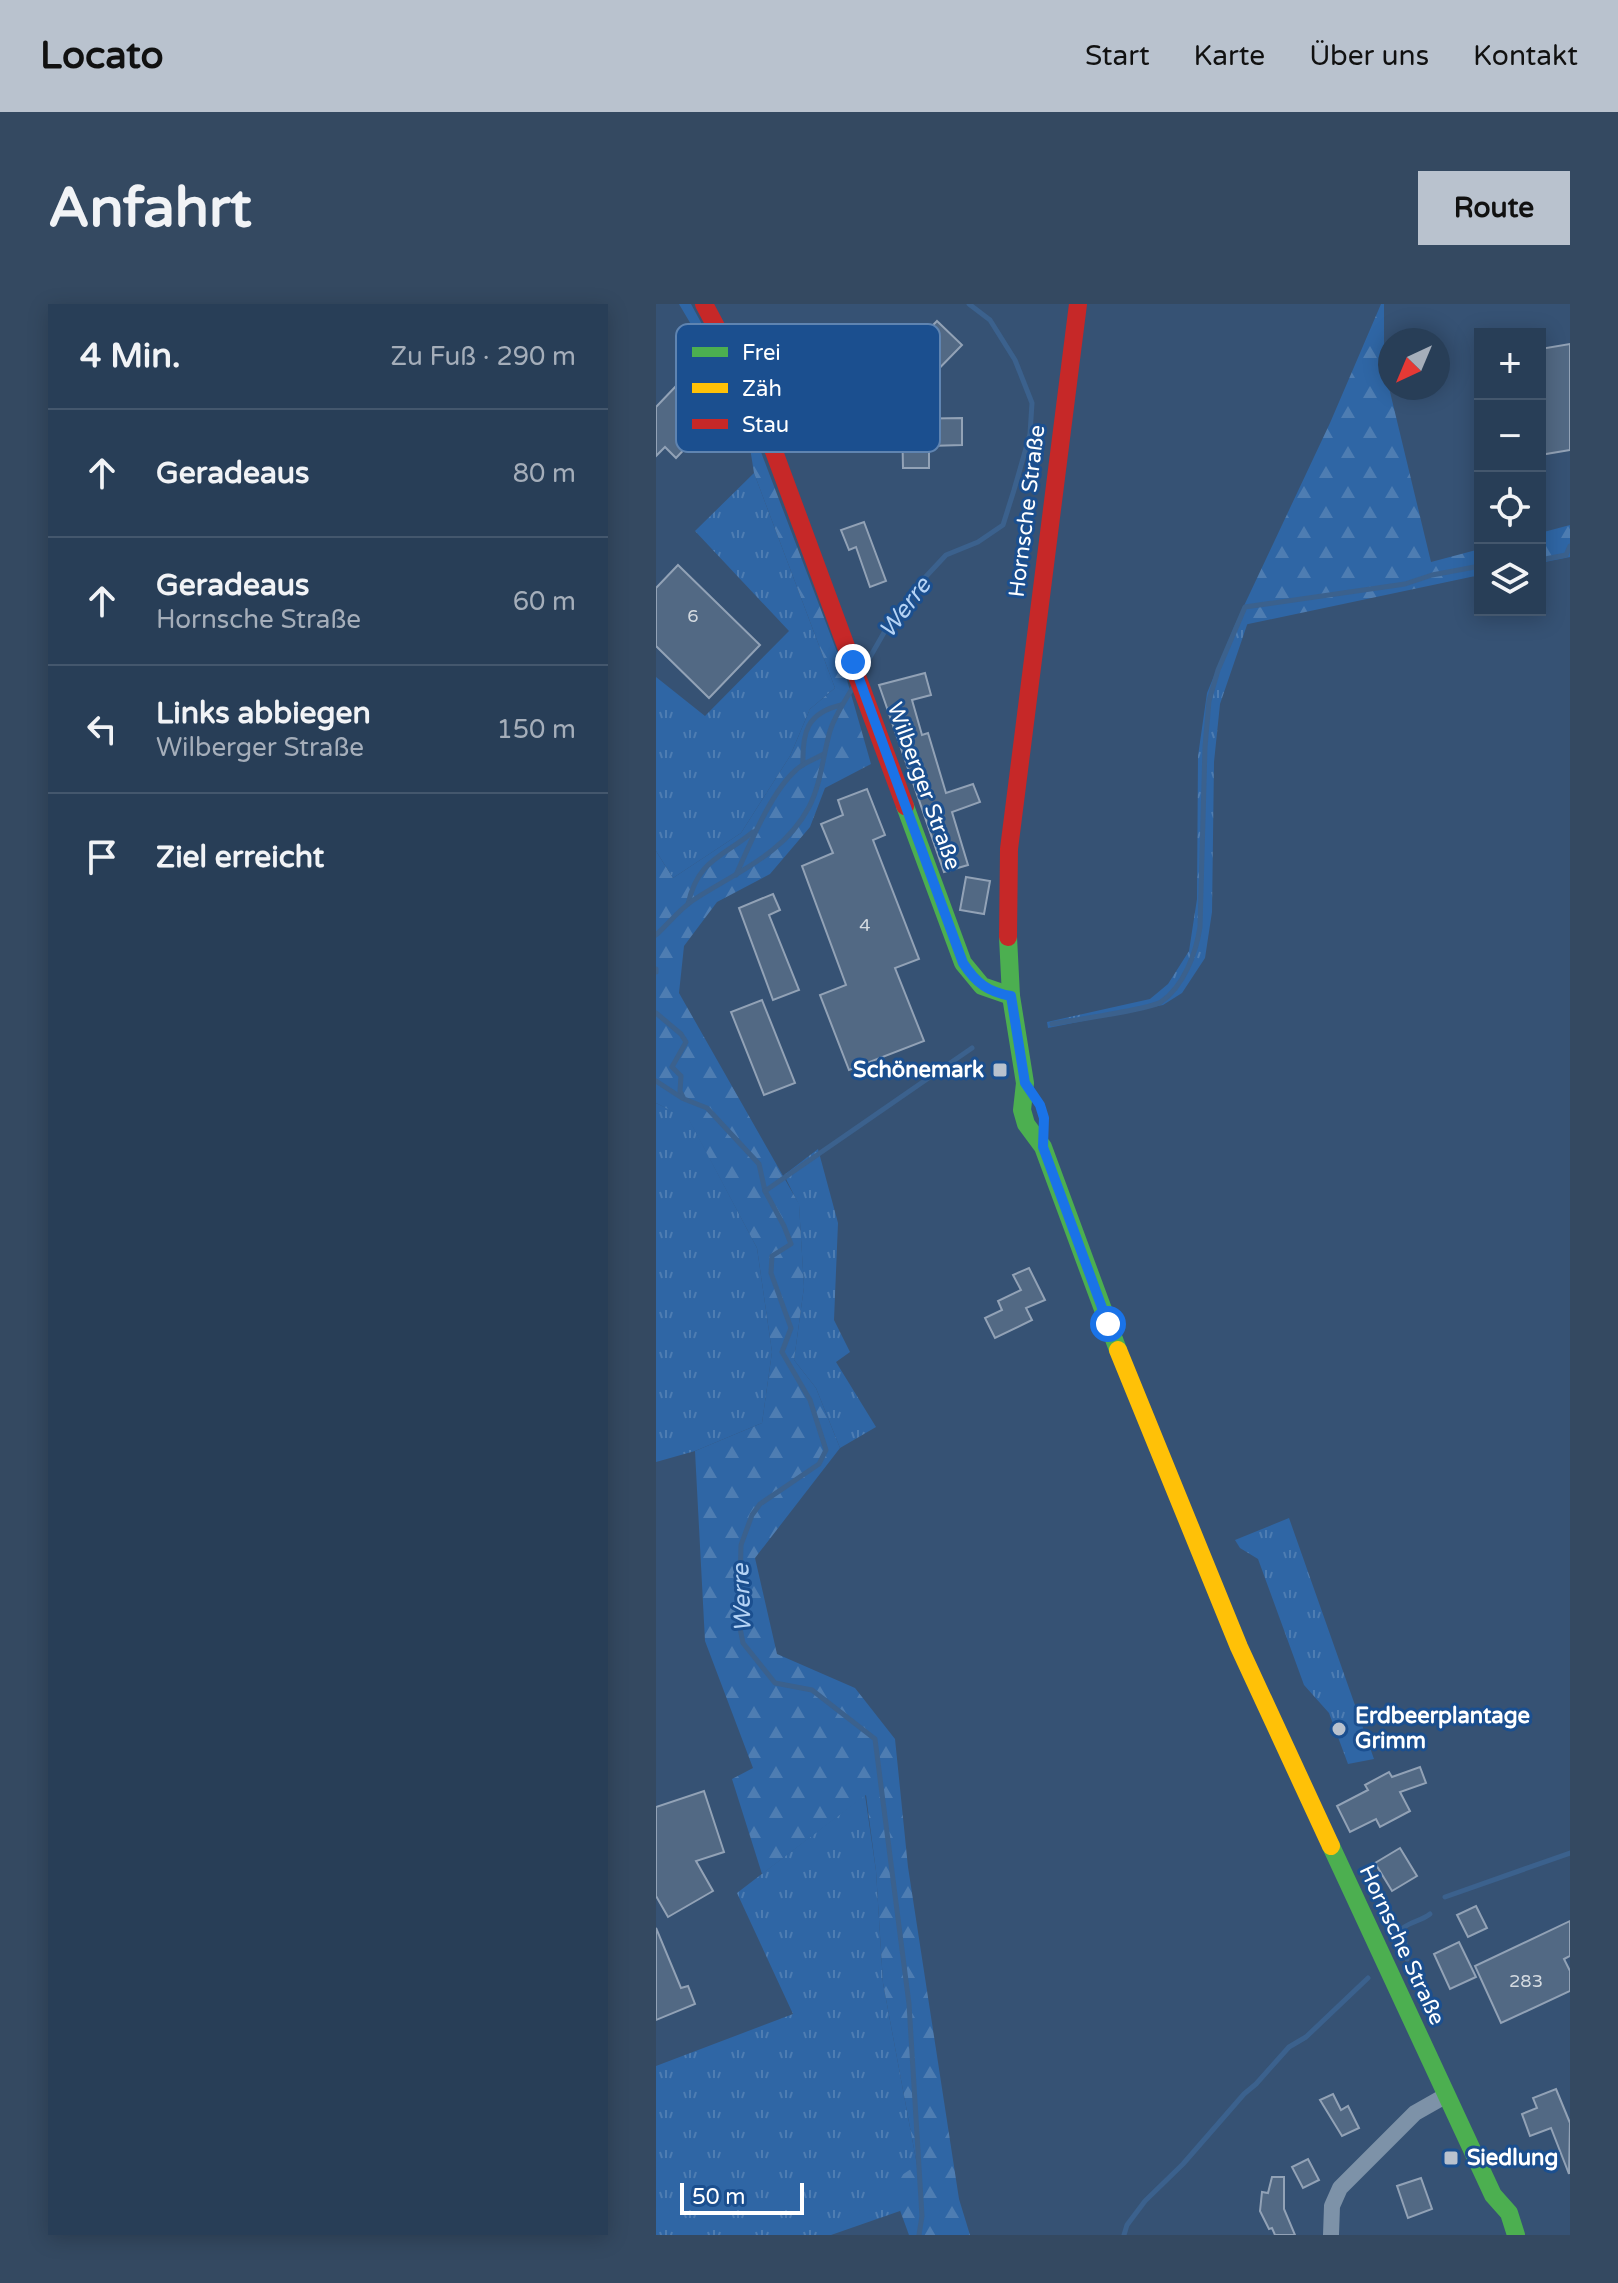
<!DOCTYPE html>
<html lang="de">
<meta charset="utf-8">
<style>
body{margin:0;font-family:"Varela Round",sans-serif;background:#344961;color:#f1f3f6}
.controls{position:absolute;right:24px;top:24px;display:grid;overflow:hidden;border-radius:0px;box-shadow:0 4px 20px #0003}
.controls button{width:72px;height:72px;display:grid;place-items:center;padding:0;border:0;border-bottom:2px solid #44576d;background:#283e57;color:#f1f3f6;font:40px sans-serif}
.compass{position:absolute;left:722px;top:24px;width:72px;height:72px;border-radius:50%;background:#283e57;box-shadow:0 4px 20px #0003;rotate:224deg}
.scale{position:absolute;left:24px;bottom:20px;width:124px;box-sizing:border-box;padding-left:8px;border:4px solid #fff;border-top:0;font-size:22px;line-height:28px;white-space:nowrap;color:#fff;-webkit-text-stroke:6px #1b4f8f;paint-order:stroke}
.stop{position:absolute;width:24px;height:24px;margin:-18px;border:6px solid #1a73e8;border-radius:50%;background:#fff}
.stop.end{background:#1a73e8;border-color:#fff;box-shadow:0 2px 8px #0008}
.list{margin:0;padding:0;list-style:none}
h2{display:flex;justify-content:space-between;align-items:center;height:104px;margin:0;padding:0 32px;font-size:34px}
h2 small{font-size:26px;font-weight:400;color:#a5aeba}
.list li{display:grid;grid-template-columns:52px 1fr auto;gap:24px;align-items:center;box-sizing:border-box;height:128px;padding:0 32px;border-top:2px solid #44576d}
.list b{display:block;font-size:30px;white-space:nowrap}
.list p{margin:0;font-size:26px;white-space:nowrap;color:#a5aeba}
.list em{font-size:26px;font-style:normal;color:#a5aeba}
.icon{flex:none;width:44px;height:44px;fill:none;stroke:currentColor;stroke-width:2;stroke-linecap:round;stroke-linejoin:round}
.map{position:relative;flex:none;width:914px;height:1931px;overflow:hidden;border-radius:0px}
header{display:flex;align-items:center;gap:48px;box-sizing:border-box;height:112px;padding:0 40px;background:#b9c2ce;color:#111}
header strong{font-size:38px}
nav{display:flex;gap:44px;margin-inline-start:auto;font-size:28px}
.intro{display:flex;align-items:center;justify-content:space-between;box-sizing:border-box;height:192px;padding:0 48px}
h1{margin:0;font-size:56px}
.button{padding:20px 36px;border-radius:0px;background:#b9c2ce;color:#111;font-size:28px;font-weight:700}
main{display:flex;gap:48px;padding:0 48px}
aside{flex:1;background:#283e57;border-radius:0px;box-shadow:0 4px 20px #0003}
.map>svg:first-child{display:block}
</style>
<header>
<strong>Locato</strong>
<nav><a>Start</a><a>Karte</a><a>Über uns</a><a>Kontakt</a></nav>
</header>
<div class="intro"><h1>Anfahrt</h1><a class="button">Route</a></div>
<main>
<aside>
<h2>4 Min.<small>Zu Fuß · 290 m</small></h2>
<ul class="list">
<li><svg class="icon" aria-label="ahead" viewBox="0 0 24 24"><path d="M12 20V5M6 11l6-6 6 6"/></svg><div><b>Geradeaus</b></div><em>80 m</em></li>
<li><svg class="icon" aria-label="ahead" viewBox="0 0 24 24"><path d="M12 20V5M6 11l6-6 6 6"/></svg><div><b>Geradeaus</b><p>Hornsche Straße</p></div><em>60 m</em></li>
<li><svg class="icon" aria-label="left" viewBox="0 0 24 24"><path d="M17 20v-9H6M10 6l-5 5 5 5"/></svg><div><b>Links abbiegen</b><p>Wilberger Straße</p></div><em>150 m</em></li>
<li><svg class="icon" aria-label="arrive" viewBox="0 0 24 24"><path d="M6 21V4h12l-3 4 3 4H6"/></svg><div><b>Ziel erreicht</b></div></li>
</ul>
</aside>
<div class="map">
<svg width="914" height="1931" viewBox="0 0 914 1931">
<defs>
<pattern id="grass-tufts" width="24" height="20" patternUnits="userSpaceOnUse" patternTransform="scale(2)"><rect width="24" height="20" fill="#2f66a5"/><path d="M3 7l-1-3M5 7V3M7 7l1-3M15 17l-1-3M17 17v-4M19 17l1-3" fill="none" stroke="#4e7db2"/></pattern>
<pattern id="forest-firs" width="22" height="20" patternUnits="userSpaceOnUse" patternTransform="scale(2)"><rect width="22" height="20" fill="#2f66a5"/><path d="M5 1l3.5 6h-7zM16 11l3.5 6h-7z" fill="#4e7db2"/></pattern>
</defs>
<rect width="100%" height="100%" fill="#365274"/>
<g fill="url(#grass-tufts)">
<path d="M98,169l81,215 -25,21 -20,47 -49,77 -68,45 -17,-27v-174l49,39 84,-85 -94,-100z"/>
<path d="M592,318l-28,82 -6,58 -2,150 -7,46 -23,35 -19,12 -115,23 -1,-6 103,-23 18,-15 21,-33 8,-52 1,-143 9,-63 27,-66z"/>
<path d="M0,799l33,16 68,129 15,104 -10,71 -67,28 -39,11z"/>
<path d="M162,845l20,74 -4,97 16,32 -14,10 40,65 -36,21 -24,-60 -22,-28 10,-73 -5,-82 -15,-30z"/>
<path d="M633,1214l85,241 -26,5 -19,-51 -25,-28 -46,-126 -18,-11 -5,-8z"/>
<path d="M209,1491l11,76 7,112 34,182 -17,46 -69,24h-175v-169l137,-52 -56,-121z"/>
</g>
<g fill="url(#forest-firs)">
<path d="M23,0h12l46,85 108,284 26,91 -46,24 -15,39 -40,47 -53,28 -33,44 -5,47 120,211 5,83 -10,73 22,28 24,60 -85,110 22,96 78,34 40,51 13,128 51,332 11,36h-61l-19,-52 27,-18 -34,-182 -7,-112 -10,-76 -104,79 -30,-95 21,-11 -48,-127 -10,-190 67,-28 10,-71 -15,-104 -68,-128 -33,-17v-252l17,27 68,-45 49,-77 20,-47 25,-21 -81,-215 -9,-57z"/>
<path d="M725,0h3v63l47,195 49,-13v26l-246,52 96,-204z"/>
<path d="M914,221v32l-30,6v-30z"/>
</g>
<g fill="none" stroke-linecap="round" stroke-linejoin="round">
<g stroke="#3b618d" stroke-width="5">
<path d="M884,256l26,-5 4,-9"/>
<path d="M206,367l31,-54 25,-32 28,-30 32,-13 25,-17 11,-35 16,-56 2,-31 -17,-43 -25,-40 -21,-16"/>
<path d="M147,461c-1,-33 4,-52 38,-60"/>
<path d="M80,571c14,-31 35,-83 60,-105 7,-7 19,-11 28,-16"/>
<path d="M32,600c10,-44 33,-46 65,-72"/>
<path d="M0,631c12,-11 23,-25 36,-34 42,-28 92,-46 117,-94 12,-23 14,-52 21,-76 5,-16 15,-30 23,-44"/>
<path d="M0,665v3"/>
<path d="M0,709l25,21 5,8 -14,25 9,9 -1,15 4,8 23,9 52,56 6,27 19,35 7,18 -19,12 -1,17 20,55 -9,24 28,48 16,50 -7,14 -59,40 -8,11 -11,30 -2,78 4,20 32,40 37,7 63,49 34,265 13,212 -3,19"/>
<path d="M396,720c21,-4 96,-14 109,-22 23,-16 35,-49 39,-75l5,-180 4,-46 9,-31 27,-63 160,-23 27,-9 48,-9"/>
<path d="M0,777l26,17"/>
<path d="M109,887l207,-143"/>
<path d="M789,1593l125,-44"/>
<path d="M751,1655l-4,-31c9,-7 18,-7 27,-14"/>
<path d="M468,1931l3,-10 18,-24 38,-37 61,-70 12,-10 33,-37 17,-10 62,-59"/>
</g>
</g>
<g fill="#526984" stroke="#92a2b6" stroke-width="2">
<path d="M281,17l25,24 -41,42 -25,-24z"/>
<path d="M914,40v106l-30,5v-47h4l-4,-59z"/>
<path d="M22,80l36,34 -38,40 -11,-11 -9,9v-49z"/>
<path d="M306,114v27l-33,1v22h-26l-1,-49z"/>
<path d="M208,218l22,59 -16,6 -14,-40 -7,3 -8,-20z"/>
<path d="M22,261l82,80 -51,53 -53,-52v-58z"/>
<path d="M269,369l6,22 -19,5 10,35 6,-2 18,60 27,-9 7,18 -28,10 16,53 -24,7 -65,-187z"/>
<path d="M211,485l18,46 -12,5 46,119 -24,9 29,73 -75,29 -29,-75 26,-10 -44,-119 31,-13 -12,-29 22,-9 -5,-15z"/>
<path d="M310,573l24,4 -6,33 -24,-4z"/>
<path d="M117,590l7,16 -11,5 30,75 -26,10 -34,-92z"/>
<path d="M106,696l33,83 -31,12 -33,-83z"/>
<path d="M373,964l16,32 -19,8 6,12 -37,18 -10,-20 17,-8 -4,-9 23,-11 -8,-15z"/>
<path d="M764,1463l6,16 -26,9 10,19 -30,16 -4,-8 -26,13 -13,-26 31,-16 -3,-5 24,-13 3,5z"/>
<path d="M48,1487l20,61 -28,9 17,30 -45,26 -12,-21v-89z"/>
<path d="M744,1544l17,28 -25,15 -17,-28z"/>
<path d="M820,1602l11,22 -19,9 -11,-22z"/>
<path d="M914,1617v35l-6,3 6,12v20l-69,32 -26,-57z"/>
<path d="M0,1624l25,60 7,-2 7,18 -39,16z"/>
<path d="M803,1638l17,35 -26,12 -16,-35z"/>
<path d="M900,1785l14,34 -1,51 -18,-46 -21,8 -8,-22 15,-6 -4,-10z"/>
<path d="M677,1790l8,16 7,-4 11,22 -17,8 -22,-36z"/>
<path d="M652,1855l11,21 -16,8 -11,-21z"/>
<path d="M616,1873h12v32l11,26h-20l-3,-7 -3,1 -9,-18 2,-19 6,1z"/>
<path d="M765,1874l11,31 -24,9 -11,-32z"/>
</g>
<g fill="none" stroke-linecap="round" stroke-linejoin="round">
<path stroke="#7d92a8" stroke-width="16" d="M675,1931l1,-29 8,-18 75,-75 30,-17"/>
<g stroke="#4caf50" stroke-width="18">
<path d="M249,502l58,157 19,23 29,10"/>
<path d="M352,633l3,59 14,87 -3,27 4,14 17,23 75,203"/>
<path d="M675,1542l162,349 16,18 7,22"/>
</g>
<path stroke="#ffc107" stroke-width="18" d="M462,1046l121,297 92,199"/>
<g stroke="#c62828" stroke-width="18">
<path d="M48,0l51,96 150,406"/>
<path d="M352,633l1,-88 69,-545"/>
</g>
</g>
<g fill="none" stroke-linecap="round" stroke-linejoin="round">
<path stroke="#1a73e8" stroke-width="10" d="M197,358l110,301c13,20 25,29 48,33l14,87 15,22 4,13 -1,29 65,177"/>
</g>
<g fill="#b9c2ce" stroke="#1b4f8f" stroke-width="3">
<rect x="336" y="758" width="16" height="16" rx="4"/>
<circle cx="683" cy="1425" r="8"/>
<rect x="787" y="1846" width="16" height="16" rx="4"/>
</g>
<g text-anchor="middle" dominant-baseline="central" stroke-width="6" stroke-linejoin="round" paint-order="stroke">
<g font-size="18" fill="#d4dae0">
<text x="37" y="312">6</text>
<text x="209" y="621">4</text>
<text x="870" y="1677">283</text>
</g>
<g font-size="22" fill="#fff" stroke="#1b4f8f">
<text transform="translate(371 207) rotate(-83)">Hornsche Straße</text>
<text transform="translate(268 482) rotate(70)">Wilberger Straße</text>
<text transform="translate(746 1641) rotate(65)">Hornsche Straße</text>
</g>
<g font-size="22" font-weight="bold" fill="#fff" stroke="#1b4f8f" text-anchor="start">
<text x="328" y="766" text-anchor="end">Schönemark</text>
<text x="699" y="1412">Erdbeerplantage<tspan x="699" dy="25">Grimm</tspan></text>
<text x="811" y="1854">Siedlung</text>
</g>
<g font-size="24" font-style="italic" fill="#b5d3f5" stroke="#1b4f8f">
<text transform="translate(249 304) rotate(-53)">Werre</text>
<text transform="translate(86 1294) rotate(-92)">Werre</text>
</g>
</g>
<rect x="20" y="20" width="264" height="128" rx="12" fill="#1b4f8f" stroke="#5f84b1" stroke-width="2"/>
<rect x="36" y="43" width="36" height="10" fill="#4caf50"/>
<rect x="36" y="79" width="36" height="10" fill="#ffc107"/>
<rect x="36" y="115" width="36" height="10" fill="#c62828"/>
<g font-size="22" fill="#fff">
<text x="86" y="56">Frei</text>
<text x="86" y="92">Zäh</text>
<text x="86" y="128">Stau</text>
</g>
</svg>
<div class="controls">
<button>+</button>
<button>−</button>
<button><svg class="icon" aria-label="locate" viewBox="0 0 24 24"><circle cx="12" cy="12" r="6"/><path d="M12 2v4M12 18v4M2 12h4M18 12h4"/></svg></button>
<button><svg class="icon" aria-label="layers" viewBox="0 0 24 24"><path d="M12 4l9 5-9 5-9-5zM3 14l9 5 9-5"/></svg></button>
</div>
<svg class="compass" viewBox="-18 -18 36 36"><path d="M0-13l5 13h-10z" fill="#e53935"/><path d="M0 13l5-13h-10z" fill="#a5aeba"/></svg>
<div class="scale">50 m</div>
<div class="stop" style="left:452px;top:1020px"></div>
<div class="stop end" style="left:197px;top:358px"></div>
</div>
</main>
